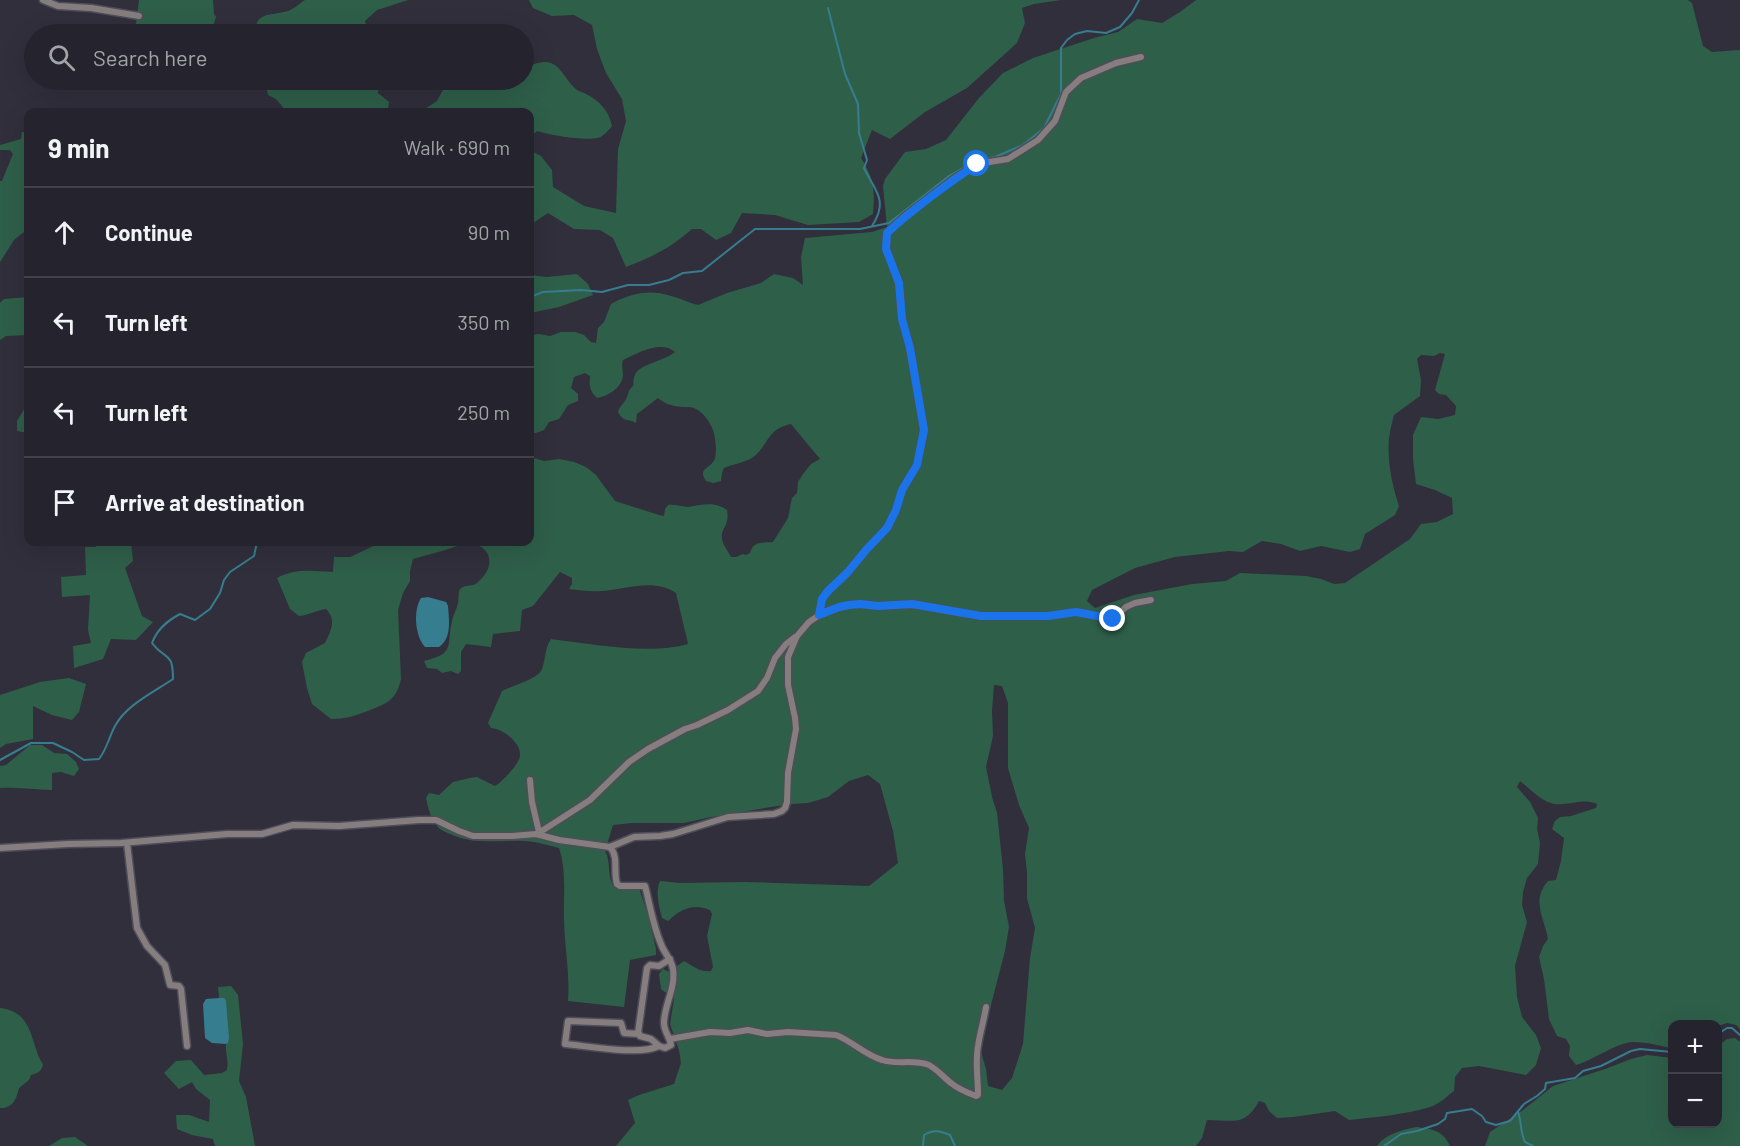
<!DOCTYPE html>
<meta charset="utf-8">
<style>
body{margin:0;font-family:Barlow,sans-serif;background:#312f39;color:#f1f3f6}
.controls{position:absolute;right:18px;bottom:18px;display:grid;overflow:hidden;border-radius:12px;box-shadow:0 6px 24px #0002}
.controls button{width:54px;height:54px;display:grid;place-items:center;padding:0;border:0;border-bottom:2px solid #424049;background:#25232d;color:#f1f3f6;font:30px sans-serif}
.stop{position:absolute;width:18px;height:18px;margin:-14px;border:4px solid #1a73e8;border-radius:50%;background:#fff}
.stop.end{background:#1a73e8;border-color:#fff;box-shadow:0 2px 6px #0008}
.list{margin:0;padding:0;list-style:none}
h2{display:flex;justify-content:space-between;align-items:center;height:78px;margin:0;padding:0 24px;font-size:26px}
h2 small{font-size:20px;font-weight:400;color:#a3a4aa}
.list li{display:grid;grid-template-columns:39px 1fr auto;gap:18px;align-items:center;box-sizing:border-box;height:90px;padding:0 24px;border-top:2px solid #424049}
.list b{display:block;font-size:22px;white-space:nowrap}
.list em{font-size:20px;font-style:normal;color:#a3a4aa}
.icon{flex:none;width:33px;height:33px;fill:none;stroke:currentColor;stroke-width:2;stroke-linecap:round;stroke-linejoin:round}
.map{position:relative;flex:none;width:1740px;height:1146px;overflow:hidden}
.search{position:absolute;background:#25232d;box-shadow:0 6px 24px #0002;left:24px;top:24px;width:510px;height:66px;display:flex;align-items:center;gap:15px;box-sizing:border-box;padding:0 21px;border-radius:33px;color:#a3a4aa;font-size:22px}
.panel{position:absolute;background:#25232d;box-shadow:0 6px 24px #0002;left:24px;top:108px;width:510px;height:438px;border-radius:12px}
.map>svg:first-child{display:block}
</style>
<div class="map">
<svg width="1740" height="1146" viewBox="0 0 1740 1146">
<rect width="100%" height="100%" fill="#312f3c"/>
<g fill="#2e5f49" fill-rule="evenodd">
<path d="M139,0h74l1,14 2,3 -3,9 1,8h-75l-3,-11z"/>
<path d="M305,0h103l-31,10 -12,11 4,13h-112c-5,-23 16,-18 31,-23 6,-2 12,-8 17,-11z"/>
<path d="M529,0h532l-27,4 -12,4 3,15 -8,20 -50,45 -42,24 -35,27 -18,-9 -11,28c13,21 14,31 12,56l-14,8 -51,3 -33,-10 -33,-2 -11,20 -15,7 -15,-11h-9c-21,19 -40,28 -66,38l-13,-29 -13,-8 -26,-1 -26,-16 -18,12v-113h-110l17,-11 8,-15 16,-6h63v-11c8,-4 17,-9 27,-6 12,5 16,20 26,27 3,2 6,2 9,4 13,6 23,17 26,32 -4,5 -9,11 -15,12 -12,3 -48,-3 -60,-7l-6,5 2,16 8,4 11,14 1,17 31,19 32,7 2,-64 8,-28 -4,-22 -16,-26 -9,-24 -5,-24 -18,-10 -22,1 -19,-8z"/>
<path d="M1196,0h492l4,3 11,43 9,6 28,-2v979l-4,-4 -9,-2 -9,3 -46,-2v24c-12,-2 -25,-6 -38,-6 -17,0 -40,18 -58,23l-7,-9 1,-10 -4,-7 -9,-3 -8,-17 -5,-40 -5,-22 4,-11 5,-7c-4,-22 -17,-39 0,-58l8,-1 5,-19 3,-23 -12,-9 3,-8 5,-4 11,-1 25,-8 1,-4c-18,-7 -31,4 -46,-1 -11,-3 -22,-15 -31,-22l-3,6 13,15 8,16 -1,11 3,14 -2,21 -11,14 -4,14 -1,13 5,17 -12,44 2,31 5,20 14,18 5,13 -5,17 -10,10 -47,-9 -17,2 -7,9 -1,14c-8,6 -15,13 -24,16 -26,8 -55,10 -81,13l-14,-9 -42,6 -16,1 -8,-7 -4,-8 -6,-2c-14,26 -26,19 -52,19l-5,18 -6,8h-580l19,-23 -7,-23 11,-5 35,-11 7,-21 -2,-13 -9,-26 4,-25 -13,-10 -2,-15 4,-5 6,3 15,-11c9,5 17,12 27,10l2,-4 -6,-31 5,-22 -2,-4c-17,-7 -29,-1 -42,11l-6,-3c-3,-12 -7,-25 -2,-37l20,2 65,-1 124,4 29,-23 -5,-32 -13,-47 -12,-9 -19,6 -21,16 -20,6 -18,1 -79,13 -27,6h-52l-19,2 -8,26c7,12 1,26 10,37h24l9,27 8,34v6l-26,5 -6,47 -56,-6c2,-26 -3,-52 -4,-79 -1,-24 3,-50 -5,-74 -12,-3 -24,-7 -36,-7 -26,-1 -49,4 -73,-7 -4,-2 -10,-4 -12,-7 -7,-8 -10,-19 -12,-29l3,-5 10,2 14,-13 17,-4 7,-1 18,9c7,-4 24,-22 25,-30 2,-13 -18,-28 -29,-28l-3,-5 14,-32c9,-5 33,-11 39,-20 5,-10 3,-22 10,-32 41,5 98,16 137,5l-12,-51c-22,-15 -49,-4 -74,-2 -11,1 -22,-1 -33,-2l3,-5v-6l-12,-6 -27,34 -11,4 -2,21 -27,3 -2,13 -25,-3 -5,8v19l-3,3 -7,-3 -9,2 -5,-4 -10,-1 -3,-7c32,-8 22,-14 28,-40 1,-6 5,-12 6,-18 1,-4 0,-10 2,-14 5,-5 12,-2 17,-6 18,-15 17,-35 -7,-41h60v-85l14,4 15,-2 15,3 12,5 10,8 19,26 44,14 5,1 1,-7 3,-4c7,-1 14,2 20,2 14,-2 26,-6 39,3 3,17 -7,18 -5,29 1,6 6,12 9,18h5l7,-3 3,1 4,-2c3,-12 12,-10 23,-11l15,-24 4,-20 5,-5 1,-11 5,-8 8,-10 9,-5 -29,-35c-25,5 -22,22 -39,34 -8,5 -20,6 -28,10l-2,5 -1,8 -8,2 -7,-2c-8,-12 2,-12 7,-19 4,-4 3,-18 2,-23 -1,-13 -12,-30 -25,-32 -7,0 -13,0 -19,-2 -5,-1 -9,-4 -13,-7l-21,16 -1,9c-8,-5 -12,0 -18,-11 2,-6 4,-7 7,-11 4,-6 2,-10 8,-15 1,-4 0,-7 2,-11 4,-11 30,-14 40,-23 -14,-12 -37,1 -52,8 -2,6 0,9 0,15 -1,13 -15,21 -26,23 -7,-7 -8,-12 -7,-22l-5,-3 -11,4 -3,11 7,6v7l-10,4 -9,14 -10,3 -5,8 -8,3 -6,-1v-97l9,-1 11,2 11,-4h14l9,3 7,7 5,1 2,-15 6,-6 7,-18c20,-11 39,-15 60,-8 10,2 17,7 27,9l29,-12 34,-10 13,-9 19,4 10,7 -2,-28 4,-19 67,-6 15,-5 -4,-41 2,-7 20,-27 21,-3 20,-9 33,-42 24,-25 30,-15 61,-20 24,-6 19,-13 25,4 18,-11zM1440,353l5,1 -10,36 4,4 7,1 10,11 -1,9 -17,4 -17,-2 -8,18v24l3,25 19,6 17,8 1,16 -16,8 -16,2 -11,15 -65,44 -11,1 -13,-5 -15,-3 -66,-3 -14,8 -34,3 -58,11 -39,13 -8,-7 5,-11 43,-22 40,-11 54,-6 14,1 19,-11 19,3 19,7 21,-5 29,6 10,-3 5,-15 30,-19 4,-9c-7,-21 -12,-45 -10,-68 1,-7 3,-16 5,-23l26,-19 1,-16 -4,-21 4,-4 13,1zM994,685l8,1 6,17v65l11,37 10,23 -4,26 2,18v26l8,30 -5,30 -7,86 -11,34 -10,12 -14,-4 -2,-17 -5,-17 5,-28 19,-73 4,-24 -5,-26 -1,-32 -6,-56 -5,-16 -6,-30 7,-31 -1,-25z"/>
<path d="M265,80h114l-1,13 11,9 -1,7 4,3h-105l-11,-13 -8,-4z"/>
<path d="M22,132l6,1v96l-14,11 -14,22v-81h2l11,-27 -3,-4h-10v-5l21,-6z"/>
<path d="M577,274l11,10 5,11 -34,12 -29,6v-38l17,2z"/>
<path d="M28,297v38l-22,1 -6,4v-37l4,-4z"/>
<path d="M28,379v54l-11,-2v-10l9,-15 -2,-26z"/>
<path d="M95,542h36l2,19 -8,7 17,48 11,6 -17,18 -25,-1 -8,20 -29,9 -1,-22 18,-3 -3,-13 2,-35 -28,2 -1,-20 25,-2 -1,-28h11z"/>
<path d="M382,542h88l-28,9 -29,8 -3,12v10l-7,12 -5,17 3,69c-5,22 -14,24 -33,32 -14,5 -22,8 -37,8l-19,-15 -5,-16 -5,-26 4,-9 19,-10c6,-12 12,-23 1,-34 -9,1 -17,6 -27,7l-9,-7 -13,-31c18,-10 36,-7 56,-6l1,-15h16z"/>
<path d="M69,678l17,6 -7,28 -7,8 -20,-5 -19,-9v33l-27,5 -6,4v-53l40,-13z"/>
<path d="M30,745h12l12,8 13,1 9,8 3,7 -5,7 -13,-4 -9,1v17c-18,0 -34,-3 -52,-2v-22l6,-1z"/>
<path d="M231,986l7,9 5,49 -4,37 7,16 9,49h-40l-2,-7 -21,-4 -15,-6 -1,-14h13l20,7 1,-22 -14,-11 -4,-7 -13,7 -15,-16 12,-12 15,-1 13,15 18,-2 5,-3c2,-10 -2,-17 -1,-26l2,-1 -4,-45h-5l-1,-11z"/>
<path d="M0,1008c27,3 30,23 37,44 1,5 4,8 6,13 -2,7 -5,8 -12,10l-2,5 -10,8c-3,12 -6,20 -19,20z"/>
<path d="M1735,1038l5,4v104h-255l5,-14 33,-22 30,-24 52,-17 26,-10 16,-4 25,3v66h46v-78l9,-7z"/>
<path d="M1416,1127c16,2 27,3 34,19h-73c8,-12 25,-16 39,-19z"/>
<path d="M75,1137l13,9h-39l13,-8z"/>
</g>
<g fill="#377d90">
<path d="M428,597l18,5 2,4c1,15 4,32 -9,41h-14c-10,-11 -12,-37 -4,-49z"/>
<path d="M219,998h5l2,3 3,37 -1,5 -2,1 -14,-1 -7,-5 -2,-34 3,-5z"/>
</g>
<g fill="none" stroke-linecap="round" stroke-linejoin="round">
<g stroke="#377d90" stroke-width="2">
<path d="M828,8l17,66 13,30 1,29 8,27 -3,8c11,23 25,32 8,58"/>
<path d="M530,297l13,-5 38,-2 21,2 26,-7h21l20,-5 14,-7 19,-2 53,-42h105l29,-6 60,-47 26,-15 20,-4 28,-12 21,-17 17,-34v-46l6,-8 8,-6 12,-3 19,2 14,-6 12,-14 7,-13"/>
<path d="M0,760l31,-17h22l19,9 12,8 15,-1c8,-10 10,-22 16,-33 11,-21 39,-34 58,-47 0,-29 -8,-18 -21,-36 5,-14 15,-22 28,-29l15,6 15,-11 10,-16 4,-13 6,-8 24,-16 3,-14"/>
<path d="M1718,1034l9,-6h5l8,7"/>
<path d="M1518,1112c4,11 2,20 7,30l8,4"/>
<path d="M923,1146l1,-11c10,-6 16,-4 26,0l5,11"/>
<path d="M1384,1146l17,-12 16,-3 21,-7 7,-5 2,-6 25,-4 10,7 4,6 10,3 14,-4 14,-17 13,-8 8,-7 1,-6 29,-5 8,-7 18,-5 30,-15 9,-2 32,3"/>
</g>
<defs>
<g id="minor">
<path d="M43,0l15,6 33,2 48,8"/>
<path d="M819,615l3,-16 6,-8 20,-19 18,-22 21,-22 9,-18 6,-20 15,-25 7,-35 -14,-82 -8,-29 -3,-36 -13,-34 1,-16 18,-17 50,-38 22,-14 31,-5 30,-19 17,-19 11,-29 15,-14 35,-15 25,-6"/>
<path d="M530,780l2,22 7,30"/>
<path d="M537,834l53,-34 39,-38 19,-13 37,-20 12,-4 31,-15 30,-19 9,-13 8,-20 11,-14 9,-7"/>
<path d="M127,843l10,85 10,18 18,19 5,20 9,1 2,3 6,57"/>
<path d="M610,847c9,10 3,24 7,37l3,2h25c5,19 8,40 16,58 3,9 11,16 12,25 3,19 -9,36 -9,54 0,9 6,14 7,22l-6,3 -6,-2 -8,-7 -11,-3 -2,-3 9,-65 3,-3 9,1 11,-7"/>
<path d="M0,848l68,-4 53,-1 106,-9h35l31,-9 46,1 80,-6h17l23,11 14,5h39l24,-2 23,6 51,7 24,-10 26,-1 13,-2 55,-17 46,-3 8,-3 3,-3 2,-6 1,-29 8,-44 -1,-11 -7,-33v-28l9,-21 12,-14 15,-10 25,-7 11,-1 18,2 34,-2 69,12h67l28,-4 37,7 13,-12 9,-4 16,-3"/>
<path d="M639,1034l-15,-1 -3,-10 -53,-2 -3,23c23,2 74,12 94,2"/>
<path d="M670,1039l40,-7 20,1 18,-3 19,4 21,-2 48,3c16,6 29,20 46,25 15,5 31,-1 47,5 9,5 14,12 22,18 6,5 17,10 25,13l2,-1c0,-17 -3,-33 0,-49 2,-14 6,-26 8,-39"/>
</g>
</defs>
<use href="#minor" stroke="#4f4d59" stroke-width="9"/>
<use href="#minor" stroke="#867e7e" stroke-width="6"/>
</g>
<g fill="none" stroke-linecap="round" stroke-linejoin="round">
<path stroke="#1a73e8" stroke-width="8" d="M977,164c-31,21 -62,43 -90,69l-1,16 13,34 3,36 8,29 14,82 -7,35 -15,25 -6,20 -9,18 -21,22 -18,22 -20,19 -6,8 -3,16 20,-8 10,-2 11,-1 18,2 34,-2 69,12h67l28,-4 37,7"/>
</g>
</svg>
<div class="controls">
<button>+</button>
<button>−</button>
</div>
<div class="stop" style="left:977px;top:164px"></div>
<div class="stop end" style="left:1113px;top:619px"></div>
<div class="search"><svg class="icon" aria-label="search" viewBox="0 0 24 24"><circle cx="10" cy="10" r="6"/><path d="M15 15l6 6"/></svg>Search here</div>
<section class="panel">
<h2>9 min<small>Walk · 690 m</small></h2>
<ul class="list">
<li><svg class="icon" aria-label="ahead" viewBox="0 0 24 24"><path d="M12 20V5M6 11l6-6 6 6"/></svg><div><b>Continue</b></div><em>90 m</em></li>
<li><svg class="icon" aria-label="left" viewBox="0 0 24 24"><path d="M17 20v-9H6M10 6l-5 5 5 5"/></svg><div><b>Turn left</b></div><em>350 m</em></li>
<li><svg class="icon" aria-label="left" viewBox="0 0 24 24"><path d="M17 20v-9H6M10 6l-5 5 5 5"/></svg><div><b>Turn left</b></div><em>250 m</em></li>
<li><svg class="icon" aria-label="arrive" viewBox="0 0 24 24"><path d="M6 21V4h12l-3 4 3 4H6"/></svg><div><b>Arrive at destination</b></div></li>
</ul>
</section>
</div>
